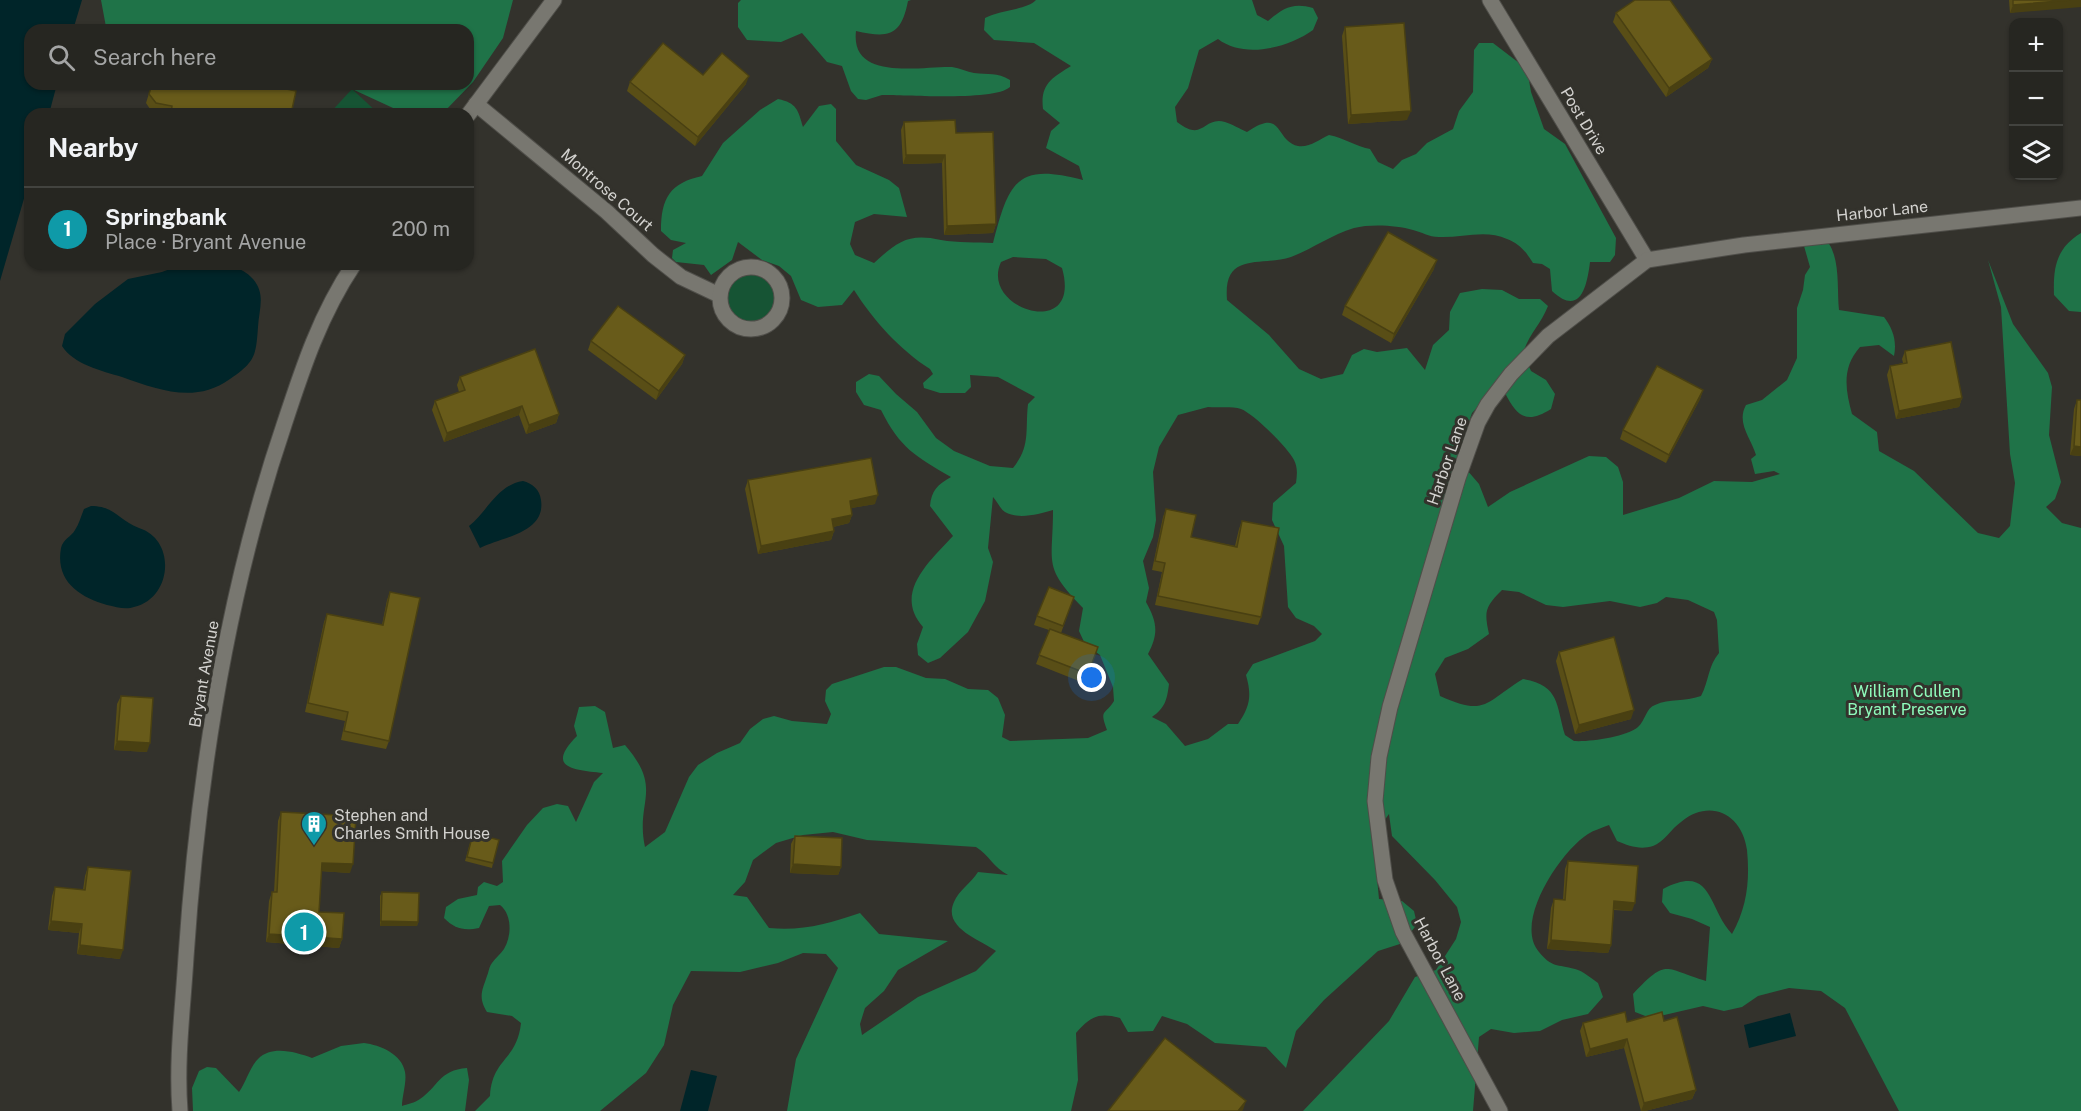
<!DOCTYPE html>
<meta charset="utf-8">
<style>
body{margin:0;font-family:"Public Sans",sans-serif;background:#2e2e2a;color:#f1f3f6}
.controls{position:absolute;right:18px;top:18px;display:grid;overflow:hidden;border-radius:12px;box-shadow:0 2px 4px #0004}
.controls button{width:54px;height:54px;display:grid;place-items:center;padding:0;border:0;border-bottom:2px solid #42433f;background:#262621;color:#f1f3f6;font:30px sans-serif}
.you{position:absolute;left:1092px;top:678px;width:21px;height:21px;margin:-15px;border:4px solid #fff;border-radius:50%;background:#1a73e8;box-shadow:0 0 0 9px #1a73e833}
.badge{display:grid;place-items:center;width:39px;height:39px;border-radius:50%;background:#ea580c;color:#fff;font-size:20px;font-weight:700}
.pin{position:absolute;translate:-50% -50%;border:3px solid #fff;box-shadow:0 2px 6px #0006}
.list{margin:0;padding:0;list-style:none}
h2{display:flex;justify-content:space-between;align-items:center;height:78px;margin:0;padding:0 24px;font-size:26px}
h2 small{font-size:20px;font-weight:400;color:#a4a5a5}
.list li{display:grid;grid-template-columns:39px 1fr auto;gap:18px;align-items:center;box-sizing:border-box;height:84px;padding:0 24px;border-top:2px solid #42433f}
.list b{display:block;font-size:22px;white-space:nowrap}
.list p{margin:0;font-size:20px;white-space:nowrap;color:#a4a5a5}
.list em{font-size:20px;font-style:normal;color:#a4a5a5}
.icon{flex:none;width:33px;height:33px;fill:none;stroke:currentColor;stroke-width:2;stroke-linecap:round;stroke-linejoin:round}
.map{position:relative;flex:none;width:2081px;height:1111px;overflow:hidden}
.search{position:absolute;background:#262621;box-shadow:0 2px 4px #0004;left:24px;top:24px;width:450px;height:66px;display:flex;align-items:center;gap:15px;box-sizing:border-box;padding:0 21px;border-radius:18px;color:#a4a5a5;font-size:22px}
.panel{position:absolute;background:#262621;box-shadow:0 2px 4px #0004;left:24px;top:108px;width:450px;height:162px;border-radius:18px}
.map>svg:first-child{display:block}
</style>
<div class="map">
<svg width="2081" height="1111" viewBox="0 0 2081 1111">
<rect width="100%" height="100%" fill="#33322c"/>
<g fill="#165434">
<path d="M352,89l27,25h-50z"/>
<circle cx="751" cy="297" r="26"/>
</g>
<g fill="#1f7348" fill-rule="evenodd">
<path d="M101,0h412l-10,38 -30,44 -31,32h-36l-54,-25 -22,-5h138v-54h-358l-4,-3z"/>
<path d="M741,0h170l-3,1c-7,36 -20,37 -52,30 -6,51 65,35 96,36 8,1 15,5 22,6 14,2 23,-1 36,7v7c-15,14 -103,8 -128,8l-16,5 -8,-1 -7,-8 -9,-25 -15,-4 -25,-29 -21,9 -34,-2 -9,-13v-24z"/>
<path d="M1036,0h216l5,15 11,6c15,-13 25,-19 45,-13l5,10 -5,12c-25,18 -69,29 -95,9l-19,11 -11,38 -13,19 2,15c27,21 26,-6 48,0 7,2 15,7 22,10 37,-25 27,8 51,14 11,2 22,-7 31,-11 15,3 26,11 41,14l8,13 15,7 9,-9 14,-6 11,-11 26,-14 6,-18 14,-19 1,-42 5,-7h14l34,26 4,23 13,37 21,15 51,94 -1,17 -5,7h-20c-3,25 -10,55 -38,29l-2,-22 -8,-5 -9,-1c-7,-11 -13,-19 -26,-24 -21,-10 -46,-1 -68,-2 -11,0 -17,-5 -26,-7 -17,-5 -43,-6 -59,-2 -23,7 -42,21 -63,29 -31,10 -68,-6 -64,43l42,35 30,34 22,10 22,-5 9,-19 12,-6 13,3 30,-4 18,22 8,-25 16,-15 1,-18 10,-19 22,-4 20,1 17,9h21l8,7c-7,18 -19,28 -25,47l8,18 15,9 9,14 -4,15c-25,16 -34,7 -46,-16l-20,6 -13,14 -7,20 2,37 12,14 9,23 22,-15 79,-36 17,1 12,10 5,15v33l56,-17 35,-17 38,1 28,-8 -6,-3 -19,3 -4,-15 5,-4c-5,-17 -20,-32 -10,-50l16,-5 25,-20 10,-22v-50l6,-18 2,-15 5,-8 -6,-21 2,-16c38,5 30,52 33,80l45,7c9,12 13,24 10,39l-15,-11 -19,2c-18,20 -15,42 -8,67l25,18 2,19 35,20 64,62 21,5 11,-12 5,-43 -5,-29 -9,-147 -13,-47 25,64 35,49 4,14 -3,48 12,47 -6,17 -9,8 16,16 19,5v583h-182l-54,-103 -24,-17 -32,-3 -31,8 -16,11 -18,4 -21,-5 -43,10 -12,1 -13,-5 -2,-18c35,-37 31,-25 73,-13l4,-54 -18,-8 -22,-6 -8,-11 1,-13c50,-26 44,18 69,45 15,-27 18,-53 15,-84 -5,-36 -37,-52 -66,-28 -9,6 -18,21 -28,24 -13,4 -24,0 -36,-5l-8,-16c-7,3 -15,5 -21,9 -27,17 -75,88 -49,118 13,16 18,12 36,17 8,2 16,9 23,14l5,14 -15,17 -26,6 -22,11 -26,2 -23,-4 -12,8 -6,74h-170l86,-90 26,-44 21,-7 20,-31 5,-17 -4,-15 -22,-27 -43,-44 -3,-22 -16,22 6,63 23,2 12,10 3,13 -14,19 -25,8 -54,49 -28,31 -10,37 -20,-21 -51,-4 -28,-19 -25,-8 -9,15 -25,1 -8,-14c-22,-6 -30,-1 -44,15l2,47 -7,31h-284l9,-52 42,-91 -12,-14 -23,-1 -25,10 -38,9 -49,-1 -18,34 -9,40 -18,28 -46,38h-125l15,-15c2,-38 27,-35 31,-73l-9,-7 -25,-4c-9,-15 -5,-21 0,-36 2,-5 2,-9 5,-13 3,-5 9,-9 12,-14 8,-13 8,-35 -4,-44l-11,1 -10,22c-15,3 -24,1 -35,-10l2,-11 12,-8 19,-4 1,-8 6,-5 13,4 6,-4 -1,-21 25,-36 16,-17 14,-4 11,2 8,16 18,-40 9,-9c-27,-3 -59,-4 -26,-37l-3,-10 5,-19 16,-1 10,6 8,36 12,-3c39,45 10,56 20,102l20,-15 24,-55 9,-12 19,-12 23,-10 10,-14 13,-10 11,-3 18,5 35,3 4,-10 -6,-13 1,-11 6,-6 52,-17h12l30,11 19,1 23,10 20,1 10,8 7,17 -3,22 8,4 78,-3 19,-8c-8,-22 -2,-14 7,-29l-1,-14 -13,-32 -15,-11 -6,-13 4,-23c-41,-42 -30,-44 -30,-98 -14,4 -34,10 -48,2 -5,-3 -8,-11 -12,-15l-5,51 5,14 -8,39 -17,31 -28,26 -12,5 -10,-8 -1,-11 6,-17c-30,-34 6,-65 30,-91l-23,-30c1,-15 8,-22 21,-29 -36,-21 -51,-29 -70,-67l-17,-5 -8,-13v-10l13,-8 10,2 17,18 21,18 19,26 18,13 36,15 23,2c18,-22 12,-38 15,-64l7,-7 -37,-20 -28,-2 1,12 -6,6h-25l-16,-5 -1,-5 10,-9 -3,-5c-30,-19 -57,-49 -76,-79l-12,15 -24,2 -17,-7 -10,-24 -12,-10 -17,-6 -24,-18 -6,18 -21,15 -7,-10 -28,-3 -4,-4 1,-8 13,-7 -15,-3 -10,-9c0,-33 9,-48 41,-55l21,-33 37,-33 18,-11c19,4 20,11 25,28l16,-21 12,-2 5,5v32l20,24 33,15 10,8 8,29 -33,-3 -19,8 -5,22 5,11 19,8c24,-22 35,-30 67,-23 16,3 36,2 52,3 16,-61 23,-81 90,-63l-4,-14 -33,-18 5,-17 9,-8 -17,-14c-3,-25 9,-31 28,-43l-37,-23 -40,-3 -10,-10 1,-12c14,-8 42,-8 51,-18zM1013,257l33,2 16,9c21,74 -83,41 -61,-6zM1208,407c10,1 24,-1 33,2 13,5 47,39 53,51 4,8 3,15 2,23l-23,20 -1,17 12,26 4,61 8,11 18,8 8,8 -7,7 -62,23 -7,11c6,21 4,31 -8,49h-10l-20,15 -23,7 -19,-22 -14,-7c13,-9 15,-17 17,-33l-21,-30c11,-21 9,-32 -2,-52l3,-14 -6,-27 10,-24 3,-17 -3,-48 6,-25 19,-32zM1502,590l17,2 27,13 17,2 47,-6 30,6 17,-4 9,-6 22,3 26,12 3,8 2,33c-11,13 -10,28 -18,43 -17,6 -31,2 -46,9 -9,3 -10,16 -17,22 -12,10 -48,15 -64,14l-9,-6c-9,-30 -5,-50 -42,-56 -38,23 -36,38 -83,17l-5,-22 10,-16 23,-9 21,-15c-5,-23 -4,-27 13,-44zM833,832l34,8 109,7c13,8 18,21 32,28l-30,-3c-7,11 -19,18 -24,30 -12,26 27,38 42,49l-20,20 -58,26 -56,38 -2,-11 5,-16 19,-17 14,-21 50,-29 -69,-7 -19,-21c-32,11 -57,18 -91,15l-22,-31 -14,-2 12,-13 8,-22 23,-17 27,-8z"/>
<path d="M2081,233v79l-12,-1 -15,-16c-1,-27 2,-47 27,-62z"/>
<path d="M364,1043c16,2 38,11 41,29 2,10 -3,24 -3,34 5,-2 13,-3 18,-7 18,-12 19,-29 47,-31l2,12 -4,31h-272l-1,-23 7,-17 8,-4 9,1 23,24c7,-10 11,-25 19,-33 14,-14 37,-7 54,-1l29,-12z"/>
</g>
<g fill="#002529">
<path d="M0,0h82l-9,30h-43v54h27l-8,30h-19v64l-30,103z"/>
<path d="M183,264c22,0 54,-4 70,15 13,15 6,30 5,48 -2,29 -3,35 -28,52 -35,25 -71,11 -108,-2 -20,-6 -49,-13 -60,-31l3,-12 30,-30 33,-25 34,-7z"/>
<path d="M523,481c9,2 17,9 18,19 5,33 -39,37 -61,48l-11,-22c19,-15 28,-41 54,-45z"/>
<path d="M91,506c24,0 27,14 48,22 38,12 33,71 -5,79 -8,3 -18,0 -27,-2 -28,-8 -52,-24 -46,-57 2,-9 10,-11 14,-18 4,-6 6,-14 9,-21z"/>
<path d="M1790,1013l6,23 -47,12 -5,-23z"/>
<path d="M691,1070l26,6 -9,35h-28z"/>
</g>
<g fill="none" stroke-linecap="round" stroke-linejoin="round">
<defs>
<g id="street">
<path d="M1490,0l157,260"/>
<path d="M476,104l131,108 46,43 28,22 38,18"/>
<circle cx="751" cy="298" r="31"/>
<path d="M1500,1111l-97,-179 -18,-52 -10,-79 4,-44 11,-50 68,-229 20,-56 10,-18 23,-30 37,-38 99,-76 97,-15 337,-37"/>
</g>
<g id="secondary">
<path d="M468,115l86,-115"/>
<path d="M180,1111c-4,-51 3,-103 6,-154 12,-180 40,-361 98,-532 19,-58 36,-110 70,-161"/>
</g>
</defs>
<use href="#street" stroke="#4f4e49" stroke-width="17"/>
<use href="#secondary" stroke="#4f4e49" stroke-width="17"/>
<use href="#street" stroke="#787770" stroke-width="15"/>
<use href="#secondary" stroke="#787770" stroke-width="15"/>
</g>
<g fill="#594e16">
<path d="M2009,0h72l-71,13z"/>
<path d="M1616,13l96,46 -4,9 -42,29 -53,-75z"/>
<path d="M1345,27l62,93 -59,4 -6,-88z"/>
<path d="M630,82l116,2 -51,62 -68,-55z"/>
<path d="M152,84l124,3 15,27h-124l-15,-2 -6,-9z"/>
<path d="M904,122l52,11 40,91 -3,9 -49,2 -2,-72 -39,1 -2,-34z"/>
<path d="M1434,269l-43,74 -49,-28 3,-9z"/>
<path d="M591,341l94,14 -3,9 -26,36 -68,-50z"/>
<path d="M1905,351l57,47 -3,9 -63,12 -9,-44 3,-9 13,-3 -1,-4z"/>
<path d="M460,377l99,37 -3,9 -30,11 -7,-19 -75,27 -12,-32 3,-9 24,-9 -2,-7z"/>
<path d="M1703,390l-3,9 -34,64 -46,-24 3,-9z"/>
<path d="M2077,400l4,56 -11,-1 4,-46z"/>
<path d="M748,480l127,24 -24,4 1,7 -3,8 -16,4 1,4 -3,9 -73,14 -13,-65z"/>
<path d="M1166,509l25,28 44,9 4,-17 3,-8 19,96 -3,8 -103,-20 7,-33 -10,-2 11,-53z"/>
<path d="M390,592l-1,149 -3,8 -45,-9 4,-19 -40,-9 19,-90 3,-8 55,11 5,-25z"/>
<path d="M1074,597l-13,36 37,14 -14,36 -48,-19 13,-34 -15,-5 3,-9z"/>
<path d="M1559,652l72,67 -56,15 -19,-73z"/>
<path d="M121,696l26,56 -33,-2 3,-46z"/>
<path d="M281,812l69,61 -29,-2 -2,41 23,27 -3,9 -73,-6 3,-41 3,-9h2l4,-71z"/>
<path d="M473,833l20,30 -1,5 -27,-7z"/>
<path d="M795,836l46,31 -3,8 -48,-2 1,-29z"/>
<path d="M1568,861l64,50 -18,-1 -3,35 -3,8 -61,-4 4,-41 3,-9 9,1 2,-31z"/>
<path d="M88,867l32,92 -43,-5 2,-21 -31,-3 4,-34 3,-9 28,3 2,-14z"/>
<path d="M382,892l36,30 -1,4h-37v-30z"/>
<path d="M1664,1021l32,69 -4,9 -47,12h-4l-17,-63 -38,9 -6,-26 3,-8z"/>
</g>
<g fill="#494012">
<path d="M2070,0h11v7l-71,6 3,-8z"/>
<path d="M1712,59l-4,9 -42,29 3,-9z"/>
<path d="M749,76l-3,8 -51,62 3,-9z"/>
<path d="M1411,111l-4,9 -59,4 3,-9z"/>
<path d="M906,155h39l-3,8 -39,1z"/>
<path d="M996,224l-3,9 -49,2 3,-9z"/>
<path d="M1437,260l-3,9 -43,74 3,-9z"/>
<path d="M685,355l-3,9 -26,36 3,-9z"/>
<path d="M1703,390l-3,9 -34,64 3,-8z"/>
<path d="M1962,398l-3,9 -63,12 3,-8z"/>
<path d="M522,406l-3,9 -75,27 3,-9z"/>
<path d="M559,414l-3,9 -30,11 3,-9z"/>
<path d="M2074,446l7,1v9l-11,-1z"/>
<path d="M878,495l-3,9 -29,5 4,-8z"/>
<path d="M852,515l-3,8 -20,5 3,-9z"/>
<path d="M834,531l-3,9 -73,14 3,-8z"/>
<path d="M1634,710l-3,9 -56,15 4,-9z"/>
<path d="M117,741l33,2 -3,9 -33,-2z"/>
<path d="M322,863l31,1 -3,9 -31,-2z"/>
<path d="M793,864l48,3 -3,8 -48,-2z"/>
<path d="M1614,901l21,2 -3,8 -21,-2z"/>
<path d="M51,921l31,3 -3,9 -31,-3z"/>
<path d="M381,921l37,1 -1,4h-37z"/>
<path d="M269,934l73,5 -3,9 -73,-6z"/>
<path d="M1551,940l60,5 -3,8 -61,-4z"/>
<path d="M80,945l43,5 -3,9 -43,-5z"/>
<path d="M1627,1039l-3,9 -38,9 4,-8z"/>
<path d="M1696,1090l-4,9 -47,12h-4l3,-8z"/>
<path d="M1246,1101l-3,9 -1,1h-4z"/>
</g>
<g fill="#685b1a" stroke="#494012" stroke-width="1.5">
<path d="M1635,0h35l42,59 -43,29 -53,-75z"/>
<path d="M2013,0h57l-57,5z"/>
<path d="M1404,23l7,88 -60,4 -6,-88z"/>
<path d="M663,43l40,32 19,-22 27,23 -51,61 -68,-55z"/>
<path d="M152,84h124v3l20,4 -5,23h-120l1,-8 -16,-3 -7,-9z"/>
<path d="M955,120l1,13 37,-1 3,92 -49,2 -2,-71h-39l-2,-33z"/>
<path d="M1388,232l49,28 -43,74 -49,-28z"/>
<path d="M618,306l67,49 -26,36 -68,-50z"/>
<path d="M1951,342l11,56 -63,13 -9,-45 17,-3 -2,-12z"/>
<path d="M535,349l24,65 -30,11 -7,-19 -75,27 -12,-32 30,-11 -5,-13z"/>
<path d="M1657,366l46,24 -34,65 -46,-25z"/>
<path d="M2077,400h4v47l-7,-1z"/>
<path d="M871,458l7,37 -28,6 2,14 -20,4 2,12 -73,15 -13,-66z"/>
<path d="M1166,509l30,6 -5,22 46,10 5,-26 37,7 -18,89 -103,-21 7,-33 -10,-2z"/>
<path d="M1049,587l25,10 -11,29 -26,-10z"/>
<path d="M390,592l30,6 -31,143 -45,-10 4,-19 -40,-9 19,-89 56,11z"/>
<path d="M1050,629l48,18 -10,27 -49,-19z"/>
<path d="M1614,637l20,73 -55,15 -20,-73z"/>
<path d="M121,696l32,2 -3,45 -33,-2z"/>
<path d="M281,812l75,4 -3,48 -31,-1 -3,49 25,1 -2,26 -73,-5 3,-42h5z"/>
<path d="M473,833l26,7 -6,23 -26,-6z"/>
<path d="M795,836l47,2 -1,29 -48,-3z"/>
<path d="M1568,861l70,5 -3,37 -21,-2 -3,44 -60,-5 3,-41 11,1z"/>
<path d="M88,867l43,4 -8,79 -43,-5 2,-21 -31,-3 4,-34 30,3z"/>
<path d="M382,892l37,1 -1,29 -37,-1z"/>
<path d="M1625,1012l2,10 35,-10 2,9 13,-4 19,73 -52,13 -17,-64 -37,10 -7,-26z"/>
<path d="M1165,1038l81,63 -8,10h-130z"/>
</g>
<defs>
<symbol id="building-pin" viewBox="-11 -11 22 30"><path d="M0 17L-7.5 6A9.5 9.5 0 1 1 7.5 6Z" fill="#0f9aa8" stroke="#33322c"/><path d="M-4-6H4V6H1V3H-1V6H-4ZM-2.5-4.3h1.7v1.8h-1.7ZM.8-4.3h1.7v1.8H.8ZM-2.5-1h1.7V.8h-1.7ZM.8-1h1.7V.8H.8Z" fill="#fff"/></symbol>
</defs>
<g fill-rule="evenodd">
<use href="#building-pin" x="299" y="809" width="30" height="40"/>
</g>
<g text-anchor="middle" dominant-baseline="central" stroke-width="6" stroke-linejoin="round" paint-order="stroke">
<g font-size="16" fill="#d3d2cf" stroke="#33322c">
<text transform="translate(1584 121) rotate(59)">Post Drive</text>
<text transform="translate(607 190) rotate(41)">Montrose Court</text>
<text transform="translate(1882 211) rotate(-6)">Harbor Lane</text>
<text transform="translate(1447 461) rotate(-71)">Harbor Lane</text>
<text transform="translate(204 674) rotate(-80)">Bryant Avenue</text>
<text transform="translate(1440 959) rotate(62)">Harbor Lane</text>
</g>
<g font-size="16" fill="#8ffcbc" stroke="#33322c">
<text x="1907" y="691">William Cullen<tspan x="1907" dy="18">Bryant Preserve</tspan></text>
</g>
<g font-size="16" fill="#d3d2cf" stroke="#33322c" text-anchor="start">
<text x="334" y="815">Stephen and<tspan x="334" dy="18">Charles Smith House</tspan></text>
</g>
</g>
</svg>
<div class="controls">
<button>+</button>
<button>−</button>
<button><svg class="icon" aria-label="layers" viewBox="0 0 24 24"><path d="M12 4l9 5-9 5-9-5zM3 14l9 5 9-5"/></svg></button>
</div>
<div class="you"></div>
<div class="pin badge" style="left:304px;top:932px;background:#0f9aa8">1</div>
<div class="search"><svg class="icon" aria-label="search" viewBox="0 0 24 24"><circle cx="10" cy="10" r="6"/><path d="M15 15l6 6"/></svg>Search here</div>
<section class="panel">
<h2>Nearby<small></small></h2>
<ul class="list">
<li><span class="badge" style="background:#0f9aa8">1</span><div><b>Springbank</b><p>Place · Bryant Avenue</p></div><em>200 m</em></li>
</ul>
</section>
</div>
